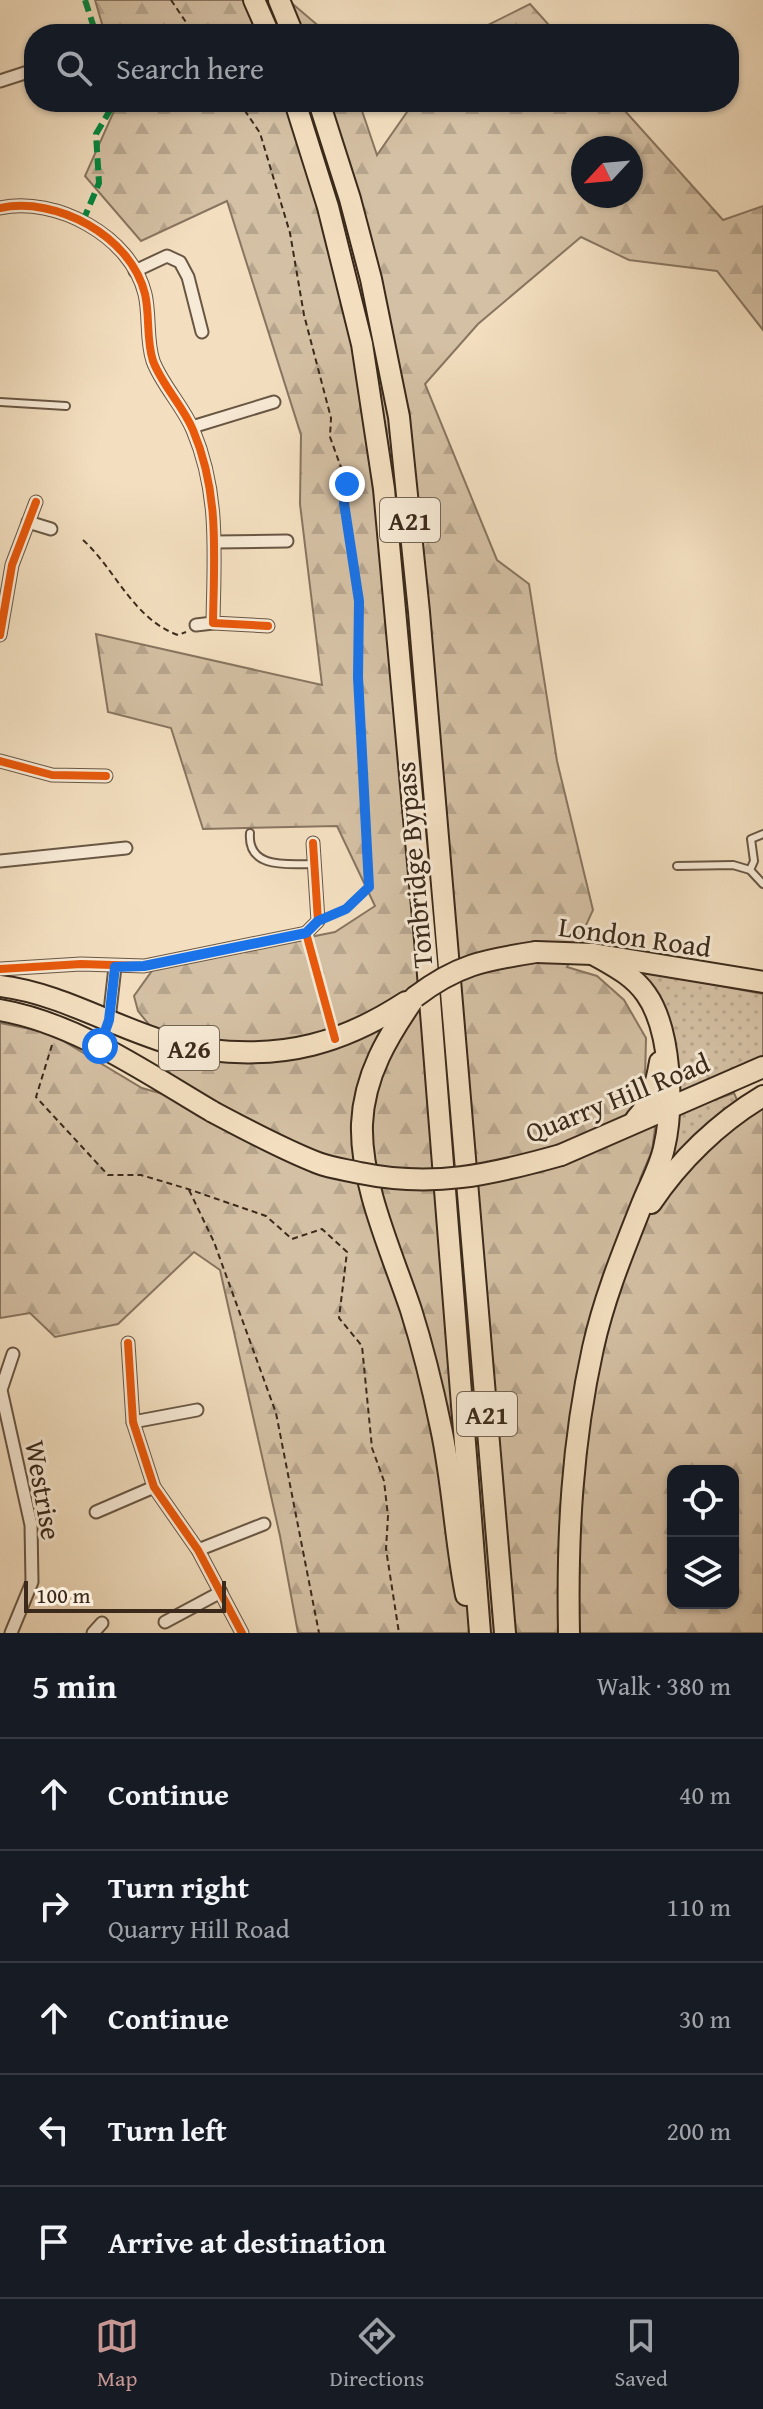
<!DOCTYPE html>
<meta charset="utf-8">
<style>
body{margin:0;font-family:"Gentium Book Plus",serif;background:#20242c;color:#f1f3f6}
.controls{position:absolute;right:24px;bottom:24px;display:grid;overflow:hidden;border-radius:16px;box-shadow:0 2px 6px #0004}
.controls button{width:72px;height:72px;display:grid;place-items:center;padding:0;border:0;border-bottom:2px solid #363941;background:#171b24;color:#f1f3f6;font:40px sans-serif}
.compass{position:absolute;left:571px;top:136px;width:72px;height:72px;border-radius:50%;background:#171b24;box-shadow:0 2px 6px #0004;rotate:244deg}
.scale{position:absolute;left:24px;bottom:20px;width:202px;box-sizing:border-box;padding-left:8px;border:4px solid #3b2a1b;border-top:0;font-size:22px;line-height:28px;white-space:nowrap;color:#3b2a1b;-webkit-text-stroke:6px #f7ead6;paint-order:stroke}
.stop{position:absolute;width:24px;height:24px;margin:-18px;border:6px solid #1a73e8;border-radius:50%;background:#fff}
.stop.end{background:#1a73e8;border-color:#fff;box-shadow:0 2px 8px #0008}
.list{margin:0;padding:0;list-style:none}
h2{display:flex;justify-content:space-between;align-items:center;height:104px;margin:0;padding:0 32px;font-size:34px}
h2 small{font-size:26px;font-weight:400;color:#9ea1a6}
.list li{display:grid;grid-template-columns:52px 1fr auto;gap:24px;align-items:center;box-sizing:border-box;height:112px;padding:0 32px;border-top:2px solid #363941}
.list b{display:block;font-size:30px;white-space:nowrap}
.list p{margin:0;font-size:26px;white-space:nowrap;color:#9ea1a6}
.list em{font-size:26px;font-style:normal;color:#9ea1a6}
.icon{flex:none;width:44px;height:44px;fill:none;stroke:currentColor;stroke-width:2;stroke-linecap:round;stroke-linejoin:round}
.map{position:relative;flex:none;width:763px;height:1633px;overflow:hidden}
.search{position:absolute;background:#171b24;box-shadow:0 2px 6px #0004;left:24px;right:24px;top:24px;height:88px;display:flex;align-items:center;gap:20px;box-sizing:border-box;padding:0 28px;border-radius:32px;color:#9ea1a6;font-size:30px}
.sheet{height:664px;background:#171b24}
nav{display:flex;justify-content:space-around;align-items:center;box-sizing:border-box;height:112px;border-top:2px solid #363941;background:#171b24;font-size:22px;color:#9ea1a6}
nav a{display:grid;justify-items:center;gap:4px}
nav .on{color:#c59692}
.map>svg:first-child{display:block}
</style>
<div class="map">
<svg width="763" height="1633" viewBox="0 0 763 1633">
<defs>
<pattern id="grass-dots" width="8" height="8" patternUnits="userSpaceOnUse" patternTransform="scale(2)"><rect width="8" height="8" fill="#d4c0a4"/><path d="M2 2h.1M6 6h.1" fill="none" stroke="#b7a58d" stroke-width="1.8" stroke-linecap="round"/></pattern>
<pattern id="forest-firs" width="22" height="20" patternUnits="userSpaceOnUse" patternTransform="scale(2)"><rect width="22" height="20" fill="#d4c0a4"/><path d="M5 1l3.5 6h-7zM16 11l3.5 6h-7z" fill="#b7a58d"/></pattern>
</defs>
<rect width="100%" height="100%" fill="#f3dfc0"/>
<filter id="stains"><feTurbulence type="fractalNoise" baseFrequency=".0025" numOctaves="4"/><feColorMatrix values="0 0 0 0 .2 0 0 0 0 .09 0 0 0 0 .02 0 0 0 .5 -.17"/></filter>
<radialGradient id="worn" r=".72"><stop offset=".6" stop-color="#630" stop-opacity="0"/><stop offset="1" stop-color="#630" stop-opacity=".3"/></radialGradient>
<g fill="url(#grass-dots)" stroke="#887560" stroke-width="2">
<path d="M632,969l131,25v68l-91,37c1,-64 10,-82 -40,-130z"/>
<path d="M734,1093l3,7 -37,30 -32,34 3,-49z"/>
</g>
<g fill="url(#forest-firs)" stroke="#887560" stroke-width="2" fill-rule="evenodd">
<path d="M95,0h193l40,34h-223z"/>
<path d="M530,4l27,30h-87z"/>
<path d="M118,102h241l18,53 37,-53h203l106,118 40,-14v124l-46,-59 -88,-11 -48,-23 -103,87 -53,60 72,176 32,24 28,177 36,149 -26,57 30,9 27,24 22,38 -1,41 -7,20 17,29 -3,23 -12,28 25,15 20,-27 78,-64v530h-465l-18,-97 -60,-266 -26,-18 -76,72 -63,13 -25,-24 -30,5v-295l50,10 92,55 24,7 6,-42 -34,-42 -4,-15 20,-28 181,-36 40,-26 -38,-80 -134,3 -32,-101 -63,-16 -12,-78 226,51 -22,-181 1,-69 -74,-234 -86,40 -56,-65zM583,148h48v48h-48zM673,1471h60v132h-60z"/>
</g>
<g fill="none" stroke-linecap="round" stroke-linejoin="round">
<defs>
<g id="lane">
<path d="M0,402l66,4"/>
<path d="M250,833c-3,37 39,31 65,31"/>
<path d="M677,866l56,-1 17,5 13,14"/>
<path d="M750,870l4,-9 -3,-22 12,-5"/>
</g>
<g id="street">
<path d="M0,81l34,-11"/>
<path d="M0,208c56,-12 131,28 145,86 5,21 1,46 8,67 9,24 30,45 40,69 27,64 21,125 20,193l55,3"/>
<path d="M135,271l32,-15 13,6 8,15 14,55"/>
<path d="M192,427l82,-25"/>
<path d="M28,522l23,7"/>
<path d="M215,542l72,-1"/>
<path d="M196,625l17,-2"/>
<path d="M0,635l12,-70 24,-63"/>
<path d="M0,761l52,14 54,1"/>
<path d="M0,861l126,-13"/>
<path d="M0,969l81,-5 63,2 162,-33 12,-12 -5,-78"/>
<path d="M100,1046l9,-26 6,-53"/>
<path d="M128,1343l5,79 21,65 44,63 44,83"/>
<path d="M133,1422l64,-12"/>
<path d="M96,1512l58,-25"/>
<path d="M198,1550l66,-26"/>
<path d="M165,1622l56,-30"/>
<path d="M11,1633l21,-51 -1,-57 -30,-135 12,-36"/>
<path d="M93,1633l9,-10"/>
</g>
<g id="highway">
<path d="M254,0l15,34"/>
<path d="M279,0l14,34"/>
<path d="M295,102l33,105 34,137 22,145 43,473 53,671"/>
<path d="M319,102l31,97 21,80 28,138 20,195 86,1021"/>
<path d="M536,952l57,2 170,28"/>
<path d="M0,986c64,8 118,44 179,60 10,3 21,3 30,4 76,9 134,-7 197,-48"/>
<path d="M415,997c-27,39 -51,78 -53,127 -2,60 30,129 49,186 12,38 22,79 30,118 12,55 14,112 25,167"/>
<path d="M0,1010c76,13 148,64 213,102"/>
<path d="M636,1119c16,-17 20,-34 24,-57"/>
<path d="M561,1155l202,-88"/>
<path d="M651,1203c28,-42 68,-81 112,-107"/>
<path d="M569,1633c-2,-97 3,-190 24,-285 11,-50 30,-96 49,-144 7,-18 18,-37 22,-56 10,-42 7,-119 -18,-154 -13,-19 -34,-29 -53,-40"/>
</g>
</defs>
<use href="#lane" stroke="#695744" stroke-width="10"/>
<use href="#street" stroke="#695744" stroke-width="15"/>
<use href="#highway" stroke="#3b2a1b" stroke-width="24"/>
<g stroke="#3b2a1b" stroke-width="2" stroke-dasharray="6 4" stroke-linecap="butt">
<path d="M171,0l23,34"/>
<path d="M239,102l21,31 30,100 14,82 27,103 -1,19 17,47 -3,19 15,98 -1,76 11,210 -23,22 -15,7"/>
<path d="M83,540c33,30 50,79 95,95l8,-3"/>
<path d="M52,1045l-16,52 72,78h33l47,14 78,27 26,23 30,-10 25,23 -8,66 23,28 10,102 12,33 4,35 -2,33 13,84"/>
<path d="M189,1190l25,52 62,171 43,220"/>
</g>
<use href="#lane" stroke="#f7ead6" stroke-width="6"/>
<use href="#street" stroke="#f7ead6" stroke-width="11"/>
<use href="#highway" stroke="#f3dfc0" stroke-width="20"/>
<defs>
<g id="highway-bridge">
<path d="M415,997c42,-32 69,-37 121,-45"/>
<path d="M213,1112c34,18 69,37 105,51 13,5 29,7 42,10 73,15 130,2 201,-18"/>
</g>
</defs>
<use href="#highway-bridge" stroke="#3b2a1b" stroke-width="24" stroke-linecap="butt"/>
<use href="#highway-bridge" stroke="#f3dfc0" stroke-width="20"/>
<g stroke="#00873e" stroke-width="6" stroke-dasharray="12 6" stroke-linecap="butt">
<path d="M85,0l11,34"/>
<path d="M83,221l16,-38 -3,-49 17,-29v-3"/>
</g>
<defs>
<g id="cycleway">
<path d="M0,208c56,-12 131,28 145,86 5,21 1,46 8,67 9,24 30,45 40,69 27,64 21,125 20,193l55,3"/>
<path d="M0,635l12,-70 24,-63"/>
<path d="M0,761l52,14 54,1"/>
<path d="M306,933l29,106"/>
<path d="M0,969l81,-5 63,2 162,-33 12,-12 -5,-78"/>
<path d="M128,1343l5,79 21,65 44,63 44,83"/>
</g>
</defs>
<use href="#cycleway" stroke="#f7ead6" stroke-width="13"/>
<use href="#cycleway" stroke="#e8590c" stroke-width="8"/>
</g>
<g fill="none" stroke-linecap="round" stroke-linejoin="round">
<path stroke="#1a73e8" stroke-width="10" d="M100,1046l9,-26 6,-53 29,-1 162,-33 12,-12 28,-12 23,-22 -11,-210 1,-76 -15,-98 3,-19"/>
</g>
<g text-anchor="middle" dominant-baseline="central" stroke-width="6" stroke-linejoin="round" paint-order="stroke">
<g fill="#f7ead6" stroke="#736453" stroke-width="2">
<rect x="380" y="498" width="60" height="44" rx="6"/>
<rect x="159" y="1026" width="60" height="44" rx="6"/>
<rect x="457" y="1392" width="60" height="44" rx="6"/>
</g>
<g font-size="26" font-weight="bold" fill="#3b2a1b">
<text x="410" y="520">A21</text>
<text x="189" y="1048">A26</text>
<text x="487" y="1414">A21</text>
</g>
<g font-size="28" fill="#3b2a1b" stroke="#f7ead6">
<text transform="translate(413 865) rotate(-95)">Tonbridge Bypass</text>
<text transform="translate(635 936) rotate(8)">London Road</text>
<text transform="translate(617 1097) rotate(-22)">Quarry Hill Road</text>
<text transform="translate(44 1490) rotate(80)">Westrise</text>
</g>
</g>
<rect width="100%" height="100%" filter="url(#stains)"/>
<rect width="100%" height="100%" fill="url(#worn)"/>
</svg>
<div class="controls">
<button><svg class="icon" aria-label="locate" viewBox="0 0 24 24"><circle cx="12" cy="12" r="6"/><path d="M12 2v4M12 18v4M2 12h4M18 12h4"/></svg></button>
<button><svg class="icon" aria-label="layers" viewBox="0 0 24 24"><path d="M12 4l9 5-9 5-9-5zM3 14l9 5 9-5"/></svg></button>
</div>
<svg class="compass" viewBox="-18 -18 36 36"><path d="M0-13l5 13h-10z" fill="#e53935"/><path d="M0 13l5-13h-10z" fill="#9ea1a6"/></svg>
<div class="scale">100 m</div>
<div class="stop" style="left:100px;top:1046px"></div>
<div class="stop end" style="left:347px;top:484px"></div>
<div class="search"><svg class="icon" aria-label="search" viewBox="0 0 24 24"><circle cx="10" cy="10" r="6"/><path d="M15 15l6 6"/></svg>Search here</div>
</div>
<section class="sheet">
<h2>5 min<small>Walk · 380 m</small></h2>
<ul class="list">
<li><svg class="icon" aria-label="ahead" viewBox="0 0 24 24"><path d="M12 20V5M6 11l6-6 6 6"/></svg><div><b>Continue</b></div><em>40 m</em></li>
<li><svg class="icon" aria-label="right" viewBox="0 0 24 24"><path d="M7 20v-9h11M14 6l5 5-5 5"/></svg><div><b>Turn right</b><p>Quarry Hill Road</p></div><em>110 m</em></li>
<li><svg class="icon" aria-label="ahead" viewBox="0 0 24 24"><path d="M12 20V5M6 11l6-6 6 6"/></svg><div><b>Continue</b></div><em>30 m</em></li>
<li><svg class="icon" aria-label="left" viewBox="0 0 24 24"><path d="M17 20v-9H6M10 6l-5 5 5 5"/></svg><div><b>Turn left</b></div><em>200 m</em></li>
<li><svg class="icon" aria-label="arrive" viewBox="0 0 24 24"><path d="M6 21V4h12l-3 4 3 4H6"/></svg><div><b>Arrive at destination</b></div></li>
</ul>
</section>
<nav>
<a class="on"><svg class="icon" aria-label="map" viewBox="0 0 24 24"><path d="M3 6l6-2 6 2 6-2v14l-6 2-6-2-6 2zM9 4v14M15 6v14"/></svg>Map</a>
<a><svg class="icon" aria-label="directions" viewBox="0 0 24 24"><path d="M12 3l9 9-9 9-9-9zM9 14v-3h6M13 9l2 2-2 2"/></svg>Directions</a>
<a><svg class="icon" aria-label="saved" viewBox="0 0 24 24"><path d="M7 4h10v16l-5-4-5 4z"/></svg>Saved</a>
</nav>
